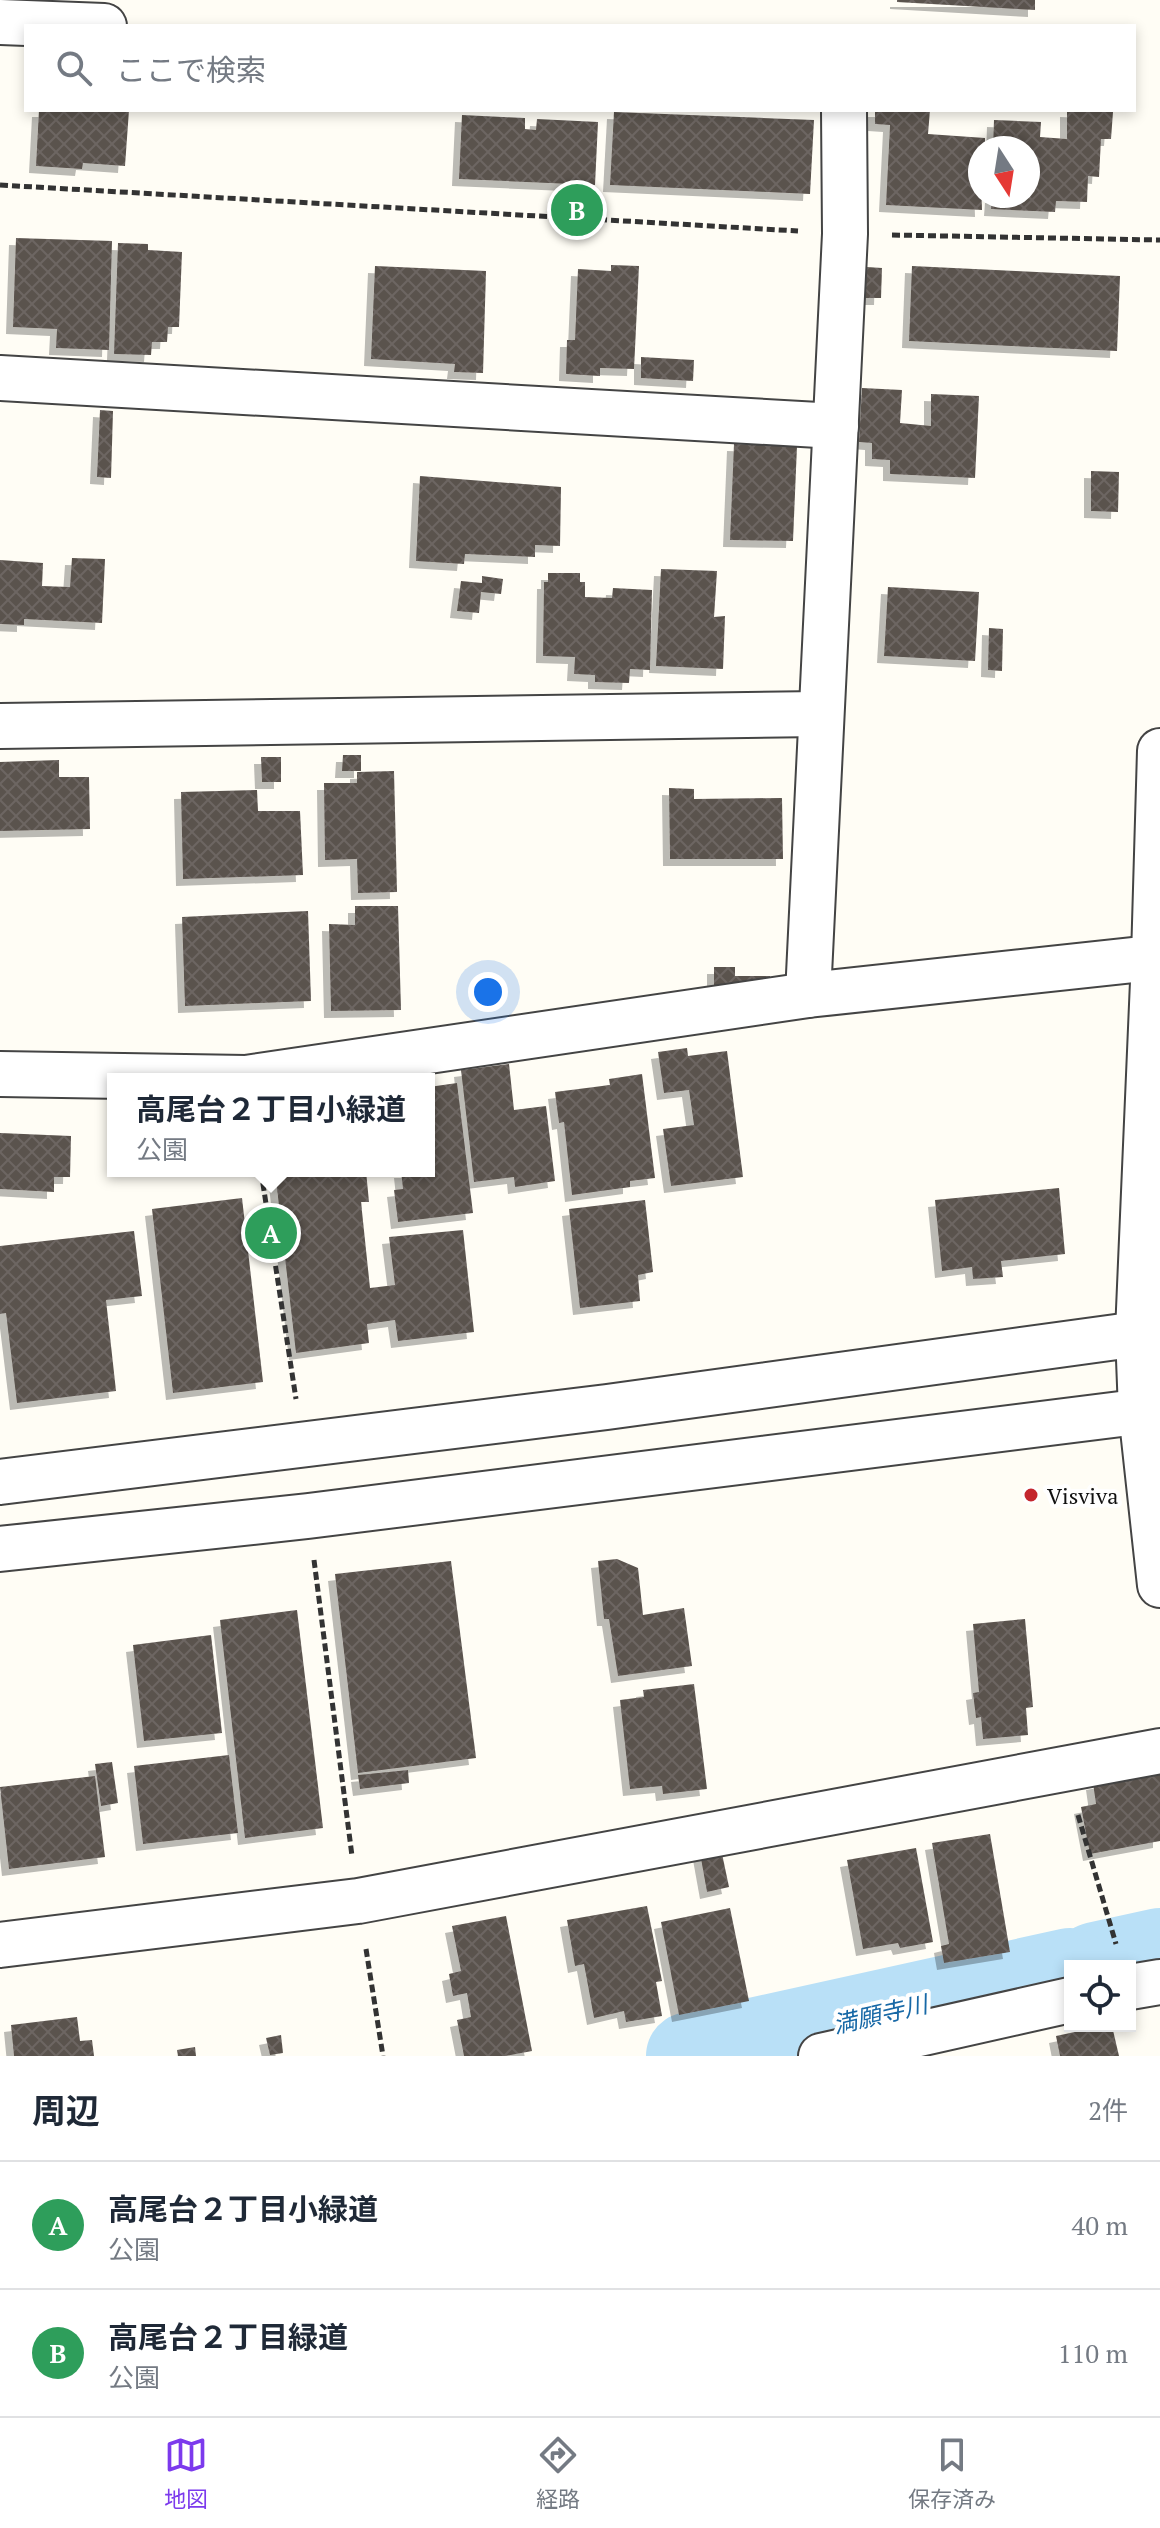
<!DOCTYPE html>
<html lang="ja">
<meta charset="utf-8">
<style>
body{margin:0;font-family:"PT Serif","Noto Sans JP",serif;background:#f6f6f7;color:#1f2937}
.controls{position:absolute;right:24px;bottom:24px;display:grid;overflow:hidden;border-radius:0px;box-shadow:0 4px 12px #0003}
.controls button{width:72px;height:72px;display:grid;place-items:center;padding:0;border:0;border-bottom:2px solid #e0e1e3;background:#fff;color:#1f2937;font:40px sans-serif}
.compass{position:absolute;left:968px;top:136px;width:72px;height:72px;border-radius:50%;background:#fff;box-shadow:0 4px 12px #0003;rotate:168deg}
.you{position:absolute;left:488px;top:992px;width:28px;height:28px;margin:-20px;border:6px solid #fff;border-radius:50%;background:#1a73e8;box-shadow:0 0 0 12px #1a73e833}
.badge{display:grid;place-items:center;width:52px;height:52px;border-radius:50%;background:#7c3aed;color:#fff;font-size:26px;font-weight:700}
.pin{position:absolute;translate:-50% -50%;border:4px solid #fff;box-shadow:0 2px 8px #0006}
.popup{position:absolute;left:107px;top:1073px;width:328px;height:104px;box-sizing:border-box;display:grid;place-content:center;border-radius:0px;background:#fff;filter:drop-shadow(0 2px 6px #0005);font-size:26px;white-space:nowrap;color:#747a83}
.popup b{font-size:30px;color:#1f2937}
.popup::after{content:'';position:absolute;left:50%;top:100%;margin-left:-16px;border:16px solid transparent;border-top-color:#fff}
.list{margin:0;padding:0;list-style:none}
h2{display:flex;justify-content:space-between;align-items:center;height:104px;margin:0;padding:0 32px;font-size:34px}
h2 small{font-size:26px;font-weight:400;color:#747a83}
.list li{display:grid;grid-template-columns:52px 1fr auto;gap:24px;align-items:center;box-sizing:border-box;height:128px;padding:0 32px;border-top:2px solid #e0e1e3}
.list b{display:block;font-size:30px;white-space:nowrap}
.list p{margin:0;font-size:26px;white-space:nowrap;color:#747a83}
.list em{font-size:26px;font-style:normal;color:#747a83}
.icon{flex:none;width:44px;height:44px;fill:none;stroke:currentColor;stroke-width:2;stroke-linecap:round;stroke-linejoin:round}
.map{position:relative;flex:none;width:1160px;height:2056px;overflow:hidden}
.search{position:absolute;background:#fff;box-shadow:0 4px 12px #0003;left:24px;right:24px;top:24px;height:88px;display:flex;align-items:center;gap:20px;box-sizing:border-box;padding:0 28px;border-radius:0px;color:#747a83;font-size:30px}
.sheet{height:360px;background:#fff}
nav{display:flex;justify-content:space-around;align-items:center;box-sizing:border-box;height:112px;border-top:2px solid #e0e1e3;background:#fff;font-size:22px;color:#747a83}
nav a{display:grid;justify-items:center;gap:4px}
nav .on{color:#7c3aed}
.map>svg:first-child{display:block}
</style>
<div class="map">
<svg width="1160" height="2056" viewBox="0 0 1160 2056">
<defs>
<pattern id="building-cross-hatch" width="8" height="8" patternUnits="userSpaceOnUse" patternTransform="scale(2)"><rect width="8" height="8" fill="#5a524d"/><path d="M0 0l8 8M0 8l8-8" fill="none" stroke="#6d6662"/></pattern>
<filter id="shadow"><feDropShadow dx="-7" dy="7" stdDeviation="0" flood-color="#0004"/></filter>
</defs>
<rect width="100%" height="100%" fill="#fffdf5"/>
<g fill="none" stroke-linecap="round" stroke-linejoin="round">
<g stroke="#b9e0f7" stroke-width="88">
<path d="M1096,1966l64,-14"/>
<path d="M690,2056l380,-84"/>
</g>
</g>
<g fill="url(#building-cross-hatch)" filter="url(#shadow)">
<path d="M897,0h138v10l-138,-8z"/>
<path d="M39,110h90l-4,56 -42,-3 -1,6 -46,-3z"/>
<path d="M875,110h55l-2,24 57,4v10h-5l2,62 -96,-5 4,-80 -15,-1z"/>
<path d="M1067,110l46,2 -2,27h-10l-2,38 -11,-1 -1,26 -31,-1 -1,11 -64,-3 1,-13h36v-48h-35l1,-28 47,2 -1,15 27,2z"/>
<path d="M614,112l200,8 -4,74 -200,-9z"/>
<path d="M462,115l63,3v11l11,1 1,-11 61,3 -3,63 -136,-6z"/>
<path d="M16,238l96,3 -3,109 -53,-2 1,-19 -44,-2z"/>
<path d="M118,243l30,1v6l34,2 -3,75h-11l-1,15h-15l-1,13 -37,-1z"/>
<path d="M611,265l28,1 -5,103 -34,-1v8l-34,-2 1,-34h8l3,-71 33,2z"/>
<path d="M375,266l111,5 -3,102 -29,-1 1,-8 -84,-5z"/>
<path d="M912,266l208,10 -3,75 -208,-10z"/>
<path d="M867,267l15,1 -1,30h-16z"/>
<path d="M641,357l53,3 -1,21 -52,-3z"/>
<path d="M862,388l40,2 -2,33 31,3v-32l48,2 -4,82 -85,-4v-14l-18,-1v-16l-13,-1z"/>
<path d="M100,410l13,1 -2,67 -14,-1z"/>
<path d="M734,444l63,2 -4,95 -63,-1z"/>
<path d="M1091,471l28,1 -1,40 -27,-1z"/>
<path d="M420,476l141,11 -1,59 -25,-1v12l-70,-3 -1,10 -48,-3z"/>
<path d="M72,558l33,1 -3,64 -78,-4v6l-24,-1v-64l43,3 -1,23 28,1z"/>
<path d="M661,569l56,2 -3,46 11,-1 -2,53 -67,-3z"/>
<path d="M548,573h32v9h5v15l27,1 1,-10 39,2 -2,80 -20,-1 -1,14 -34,-1v-7l-21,-1 1,-17 -32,-1 1,-74h4z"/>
<path d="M482,576l21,3 -2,15 -20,-2 -2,21 -22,-2 4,-30 21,2z"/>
<path d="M888,587l91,5 -4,69 -91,-5z"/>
<path d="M989,628l14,1 -1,42 -14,-1z"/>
<path d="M343,755h18v16h-19z"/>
<path d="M261,757h20v25h-19z"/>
<path d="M59,760v17h30l1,52 -90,2v-69z"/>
<path d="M394,771l3,121 -39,1 -1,-34 -32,1 -1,-77h33v-11z"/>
<path d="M669,788l25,1v10l88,-1 1,61h-113z"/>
<path d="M257,790l1,21h42l3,64 -120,4 -2,-87z"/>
<path d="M355,906h43l3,104 -70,1 -2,-87 26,1z"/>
<path d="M308,911l3,90 -126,5 -3,-89z"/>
<path d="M714,967h21v9h35v6l-56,8z"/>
<path d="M687,1048l1,8 39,-5 16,126 -72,9 -8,-57 31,-4 -5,-35 -25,3 -6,-41z"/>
<path d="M509,1064l5,46 32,-4 9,75 -40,6 -1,-10 -40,5 -13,-112z"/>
<path d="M642,1074l13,104 -25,3v6l-58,8 -8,-73 -5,1 -4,-31 55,-7 -1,-6z"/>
<path d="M457,1083l16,130 -75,9 -4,-32 9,-1 -2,-18h28v-84z"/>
<path d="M0,1133l71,3 -1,41h-16v15l-54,-3z"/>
<path d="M275,1171h91l3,31h-8l9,86 25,-3 -6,-48 74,-7 11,102 -76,9 -3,-21 -28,4 2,19 -73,10z"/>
<path d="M1059,1188l6,66 -64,7 2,16 -30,2 -1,-12 -30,4 -7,-71z"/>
<path d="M242,1198l21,184 -90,11 -21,-184z"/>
<path d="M645,1200l8,72 -15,3 2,26 -60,7 -11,-99z"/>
<path d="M134,1231l8,65 -36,4 10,91 -99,12 -11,-90 -6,1v-68z"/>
<path d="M617,1559l21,9 5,47 41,-7 8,58 -74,10 -9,-57h-5l-6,-58z"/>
<path d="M451,1561l25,197 -118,15 -23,-199z"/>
<path d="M297,1610l26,218 -78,10 -25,-218z"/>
<path d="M1025,1619l8,88 -7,1 2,27 -45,4 -2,-22 -5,1 -3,-25 6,-1 -6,-68z"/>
<path d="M211,1635l11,98 -78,8 -11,-96z"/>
<path d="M694,1684l13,105 -44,5 -1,-8 -32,3 -10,-89 24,-3 -1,-7z"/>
<path d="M229,1755l9,78 -95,11 -9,-78z"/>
<path d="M112,1762l6,41 -17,3 -6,-42z"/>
<path d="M408,1770l1,13 -49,6 -2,-14z"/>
<path d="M1160,1771v70l-70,13 -9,-47 15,-3 -3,-21z"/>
<path d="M95,1776l10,81 -96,12 -9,-82z"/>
<path d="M990,1834l20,118 -66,11 -3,-17 8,-2 -17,-101z"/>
<path d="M916,1848l17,94 -33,6 -2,-5 -35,6 -16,-89z"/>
<path d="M721,1849l8,38 -22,5 -7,-39z"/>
<path d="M647,1906l15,75 -6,1 6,34 -36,6 -2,-11 -30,7 -10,-54 -9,2 -8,-46z"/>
<path d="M730,1908l19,93 -70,14 -18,-93z"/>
<path d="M506,1916l26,135 -27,5h-41l-7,-36 14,-3 -4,-24 -14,3 -4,-22 12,-3 -9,-45z"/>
<path d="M77,2017l3,24 12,-1 2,16h-80l-3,-31z"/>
<path d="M1103,2026h9l7,30h-59l-4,-20z"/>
<path d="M281,2035l2,18 -13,2 -4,-17z"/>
<path d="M195,2047l1,9h-18l-1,-6z"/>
</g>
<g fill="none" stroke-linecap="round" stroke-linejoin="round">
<defs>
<g id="minor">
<path d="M0,22l104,4"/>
<path d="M0,378l836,48"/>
<path d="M0,726l820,-12"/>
<path d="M1160,751l-6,207 -16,375 3,78 19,174"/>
<path d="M808,995l37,-761 -1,-124"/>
<path d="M0,1074l246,4 562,-83 352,-38"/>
<path d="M0,1482l607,-75 553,-76"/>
<path d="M0,1549l308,-33 852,-107"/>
<path d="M0,1945l358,-44 802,-150"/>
<path d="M1130,1987l30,-5"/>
<path d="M821,2056l249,-56"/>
</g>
</defs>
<use href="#minor" stroke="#444" stroke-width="48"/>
<g stroke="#333" stroke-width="5" stroke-dasharray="8 4" stroke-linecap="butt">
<path d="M0,185l798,46"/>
<path d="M892,235l268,5"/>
<path d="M261,1171l35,228"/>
<path d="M314,1560l38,296"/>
<path d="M1078,1815l38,129"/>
<path d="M366,1949l17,107"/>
</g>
<use href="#minor" stroke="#fff" stroke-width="44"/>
</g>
<circle fill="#c4262e" stroke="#fff" stroke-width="3" cx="1031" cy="1495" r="8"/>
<g text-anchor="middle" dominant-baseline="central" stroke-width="8" stroke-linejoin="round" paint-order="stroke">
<g font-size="22" fill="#111" stroke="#fff" text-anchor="start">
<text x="1047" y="1495">Visviva</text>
</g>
<g font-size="24" font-style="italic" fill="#1768a6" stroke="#fff">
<text transform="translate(880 2014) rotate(-13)">満願寺川</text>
</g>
</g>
</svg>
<div class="controls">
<button><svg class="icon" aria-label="locate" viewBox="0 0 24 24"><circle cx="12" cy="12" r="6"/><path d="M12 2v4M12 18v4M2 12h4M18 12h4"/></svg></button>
</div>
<svg class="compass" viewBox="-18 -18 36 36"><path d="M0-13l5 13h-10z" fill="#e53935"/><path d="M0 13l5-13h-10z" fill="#747a83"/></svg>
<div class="you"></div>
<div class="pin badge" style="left:271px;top:1233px;background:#2e9e5b">A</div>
<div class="popup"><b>高尾台２丁目小緑道</b>公園</div>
<div class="pin badge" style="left:577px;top:210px;background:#2e9e5b">B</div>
<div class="search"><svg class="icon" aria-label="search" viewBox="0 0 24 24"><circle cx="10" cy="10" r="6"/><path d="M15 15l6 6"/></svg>ここで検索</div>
</div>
<section class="sheet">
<h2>周辺<small>2件</small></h2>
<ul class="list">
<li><span class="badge" style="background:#2e9e5b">A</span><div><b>高尾台２丁目小緑道</b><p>公園</p></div><em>40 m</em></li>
<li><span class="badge" style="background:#2e9e5b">B</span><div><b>高尾台２丁目緑道</b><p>公園</p></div><em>110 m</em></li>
</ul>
</section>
<nav>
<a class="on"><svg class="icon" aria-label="map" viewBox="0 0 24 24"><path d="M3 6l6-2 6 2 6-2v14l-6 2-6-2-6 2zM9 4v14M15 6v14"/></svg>地図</a>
<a><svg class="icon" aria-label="directions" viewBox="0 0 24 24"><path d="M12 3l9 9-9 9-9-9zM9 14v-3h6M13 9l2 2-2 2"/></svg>経路</a>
<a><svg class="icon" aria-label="saved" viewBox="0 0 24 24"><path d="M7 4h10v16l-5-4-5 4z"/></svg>保存済み</a>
</nav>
